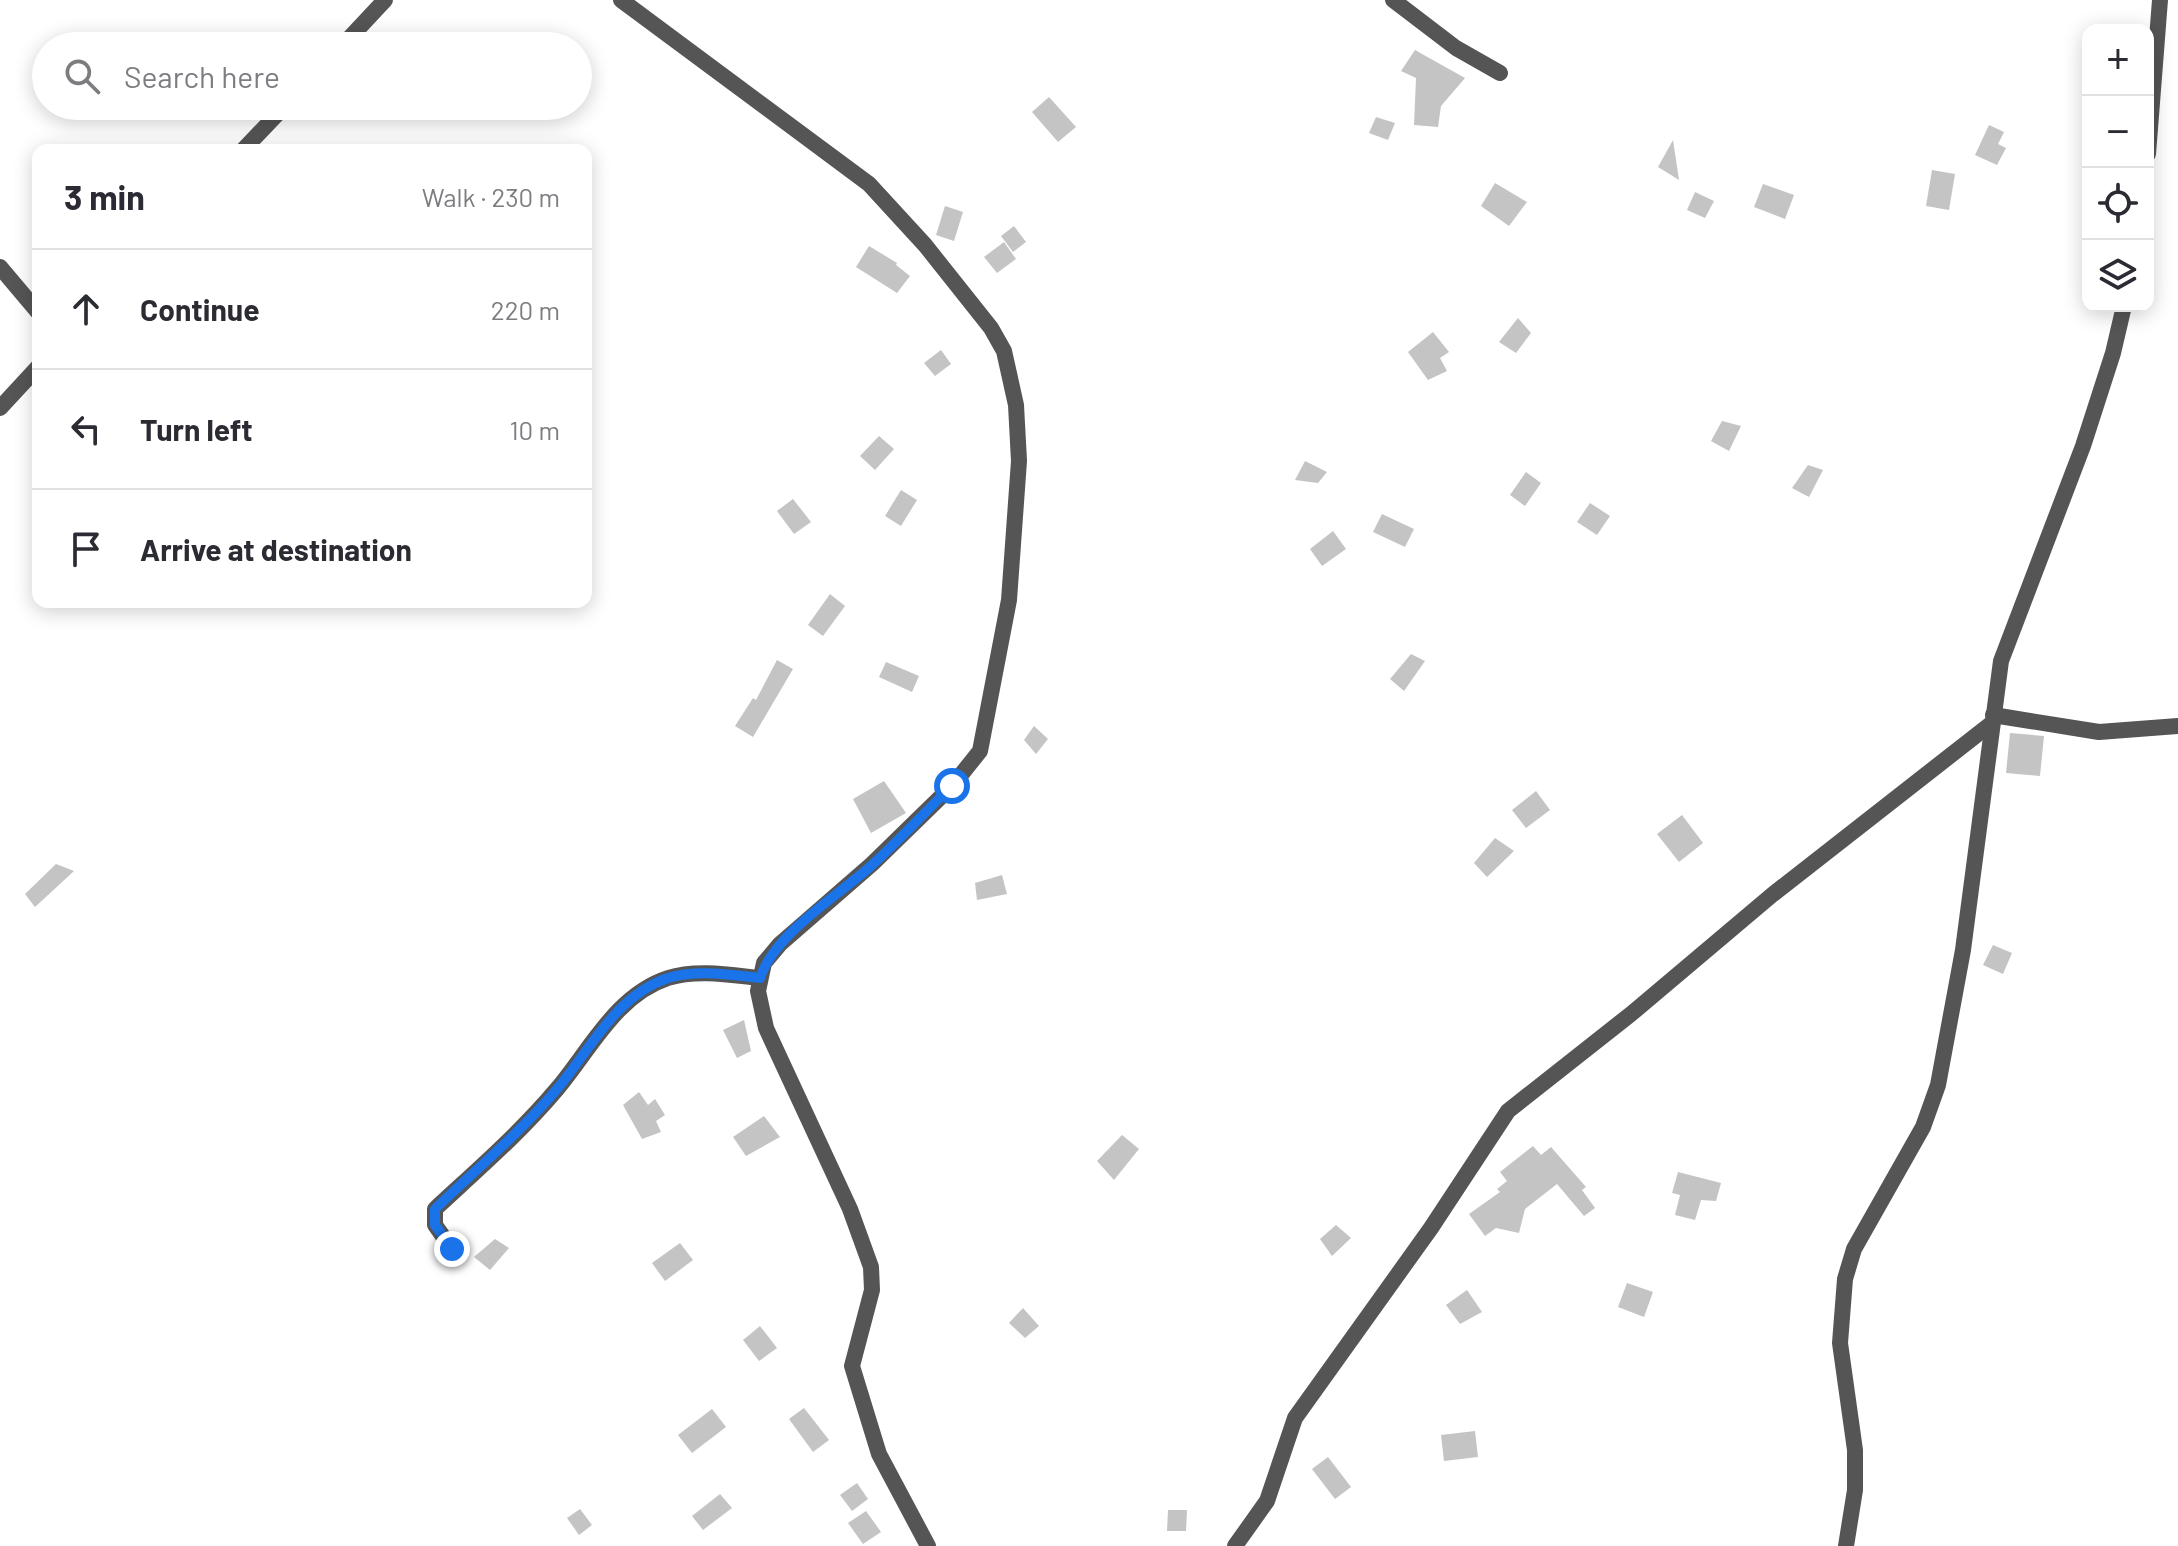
<!DOCTYPE html>
<meta charset="utf-8">
<style>
body{margin:0;font-family:Barlow,sans-serif;background:#f2f2f3;color:#2b2b33}
.controls{position:absolute;right:24px;top:24px;display:grid;overflow:hidden;border-radius:16px;box-shadow:0 4px 20px #0003}
.controls button{width:72px;height:72px;display:grid;place-items:center;padding:0;border:0;border-bottom:2px solid #e1e1e2;background:#fff;color:#2b2b33;font:40px sans-serif}
.stop{position:absolute;width:24px;height:24px;margin:-18px;border:6px solid #1a73e8;border-radius:50%;background:#fff}
.stop.end{background:#1a73e8;border-color:#fff;box-shadow:0 2px 8px #0008}
.list{margin:0;padding:0;list-style:none}
h2{display:flex;justify-content:space-between;align-items:center;height:104px;margin:0;padding:0 32px;font-size:34px}
h2 small{font-size:26px;font-weight:400;color:#7c7c81}
.list li{display:grid;grid-template-columns:52px 1fr auto;gap:24px;align-items:center;box-sizing:border-box;height:120px;padding:0 32px;border-top:2px solid #e1e1e2}
.list b{display:block;font-size:30px;white-space:nowrap}
.list em{font-size:26px;font-style:normal;color:#7c7c81}
.icon{flex:none;width:44px;height:44px;fill:none;stroke:currentColor;stroke-width:2;stroke-linecap:round;stroke-linejoin:round}
.map{position:relative;flex:none;width:2178px;height:1546px;overflow:hidden}
.search{position:absolute;background:#fff;box-shadow:0 4px 20px #0003;left:32px;top:32px;width:560px;height:88px;display:flex;align-items:center;gap:20px;box-sizing:border-box;padding:0 28px;border-radius:44px;color:#7c7c81;font-size:30px}
.panel{position:absolute;background:#fff;box-shadow:0 4px 20px #0003;left:32px;top:144px;width:560px;height:464px;border-radius:16px}
.map>svg:first-child{display:block}
</style>
<div class="map">
<svg width="2178" height="1546" viewBox="0 0 2178 1546">
<rect width="100%" height="100%" fill="#fff"/>
<g fill="#c4c4c4">
<path d="M1415,50l50,28 -24,28 -3,21 -24,-2 2,-47 -15,-7z"/>
<path d="M1049,97l27,30 -18,15 -26,-30z"/>
<path d="M1376,117l19,6 -7,17 -19,-7z"/>
<path d="M1989,125l15,7 -6,12 8,4 -9,17 -22,-10z"/>
<path d="M1673,140l6,40 -21,-13z"/>
<path d="M1932,170l23,4 -6,36 -23,-4z"/>
<path d="M1495,183l32,19 -18,24 -28,-20z"/>
<path d="M1763,184l31,11 -9,24 -31,-12z"/>
<path d="M1695,192l19,9 -9,17 -18,-8z"/>
<path d="M945,206l18,6 -9,29 -18,-6z"/>
<path d="M1014,226l12,16 -13,10 -12,-16z"/>
<path d="M1004,242l12,17 -19,14 -13,-16z"/>
<path d="M869,246l28,17 -1,2 14,11 -13,17 -41,-26z"/>
<path d="M1518,318l13,15 -15,20 -17,-11z"/>
<path d="M1433,332l16,20 -9,6 7,13 -19,9 -20,-28z"/>
<path d="M941,350l10,14 -16,12 -11,-13z"/>
<path d="M1722,421l19,5 -12,25 -18,-10z"/>
<path d="M879,436l15,13 -19,21 -15,-14z"/>
<path d="M1305,461l22,11 -9,11 -23,-3z"/>
<path d="M1808,465l15,5 -14,27 -17,-9z"/>
<path d="M1526,472l15,11 -16,23 -15,-11z"/>
<path d="M901,490l16,10 -16,26 -16,-10z"/>
<path d="M793,499l18,23 -17,12 -17,-23z"/>
<path d="M1590,503l20,13 -13,19 -20,-13z"/>
<path d="M1382,514l32,15 -9,18 -32,-15z"/>
<path d="M1333,531l13,18 -24,17 -12,-17z"/>
<path d="M830,594l15,12 -22,30 -15,-11z"/>
<path d="M1411,654l14,7 -21,30 -14,-12z"/>
<path d="M777,660l16,9 -40,68 -18,-11 18,-28 3,2z"/>
<path d="M886,662l33,14 -7,16 -33,-15z"/>
<path d="M1034,726l14,13 -12,15 -12,-14z"/>
<path d="M2010,733l34,3 -4,40 -34,-3z"/>
<path d="M884,781l22,32 -35,20 -18,-34z"/>
<path d="M1536,791l14,19 -24,18 -14,-18z"/>
<path d="M1682,815l21,28 -24,19 -22,-28z"/>
<path d="M1495,838l19,13 -27,26 -13,-14z"/>
<path d="M56,864l18,7 -39,36 -10,-13z"/>
<path d="M1002,875l5,19 -30,6 -2,-17z"/>
<path d="M1993,945l19,8 -9,21 -20,-9z"/>
<path d="M744,1020l7,31 -14,7 -14,-28z"/>
<path d="M639,1092l9,13 7,-6 10,16 -9,6 5,11 -19,7 -19,-34z"/>
<path d="M764,1116l16,21 -34,19 -13,-19z"/>
<path d="M1122,1135l17,14 -25,31 -17,-19z"/>
<path d="M1533,1146l8,9 10,-8 35,40 -4,3 13,18 -11,8 -27,-32 -32,25 -6,24 -23,-5 -11,8 -16,-22 31,-22 -3,-3 10,-8 -7,-9z"/>
<path d="M1678,1172l43,11 -5,18 -15,-1 -6,20 -20,-5 5,-20 -8,-2z"/>
<path d="M1336,1225l15,13 -19,18 -12,-17z"/>
<path d="M495,1239l14,9 -19,22 -16,-13z"/>
<path d="M680,1243l13,17 -28,21 -13,-18z"/>
<path d="M1627,1283l26,9 -9,25 -26,-10z"/>
<path d="M1467,1290l15,22 -22,12 -14,-19z"/>
<path d="M1023,1308l16,18 -14,12 -16,-15z"/>
<path d="M760,1326l17,22 -18,13 -16,-21z"/>
<path d="M804,1408l25,32 -16,12 -24,-33z"/>
<path d="M712,1409l14,18 -34,26 -14,-18z"/>
<path d="M1475,1431l3,26 -34,4 -3,-26z"/>
<path d="M1328,1457l23,30 -16,12 -23,-30z"/>
<path d="M857,1483l11,16 -16,12 -12,-16z"/>
<path d="M720,1494l12,14 -29,22 -11,-14z"/>
<path d="M580,1509l12,16 -13,10 -12,-17z"/>
<path d="M1168,1510h19l-1,21h-19z"/>
<path d="M866,1511l15,21 -18,12 -15,-21z"/>
</g>
<g fill="none" stroke-linecap="round" stroke-linejoin="round">
<g stroke="#555" stroke-width="16">
<path d="M621,0l248,184 56,61 66,83 13,23 12,54 3,56 -10,139 -29,151 -28,35 -80,78 -92,80 -16,19 -6,28 8,37 84,181 21,58 1,23 -20,76 27,88 49,92"/>
<path d="M1393,0l63,48 44,25"/>
<path d="M342,46l43,-46"/>
<path d="M243,150l42,-44"/>
<path d="M2148,154l12,-154"/>
<path d="M0,267l38,45"/>
<path d="M0,408l38,-41"/>
<path d="M1993,715l106,17 79,-6"/>
<path d="M452,1249l-17,-24v-16c42,-39 85,-76 122,-120 33,-39 59,-94 111,-111 29,-9 63,-3 92,0"/>
<path d="M1235,1546l32,-45 28,-83 136,-190 77,-117 123,-97 141,-119 220,-172"/>
<path d="M1846,1546l9,-56v-40l-15,-107 5,-64 9,-30 69,-122 15,-42 25,-135 38,-289 82,-215 30,-93 11,-47"/>
</g>
</g>
<g fill="none" stroke-linecap="round" stroke-linejoin="round">
<path stroke="#1a73e8" stroke-width="10" d="M452,1249l-17,-24v-16c41,-40 85,-76 122,-120 33,-39 59,-94 111,-111 29,-9 63,-3 92,0 14,-44 78,-82 112,-113 27,-25 53,-53 80,-79"/>
</g>
</svg>
<div class="controls">
<button>+</button>
<button>−</button>
<button><svg class="icon" aria-label="locate" viewBox="0 0 24 24"><circle cx="12" cy="12" r="6"/><path d="M12 2v4M12 18v4M2 12h4M18 12h4"/></svg></button>
<button><svg class="icon" aria-label="layers" viewBox="0 0 24 24"><path d="M12 4l9 5-9 5-9-5zM3 14l9 5 9-5"/></svg></button>
</div>
<div class="stop" style="left:952px;top:786px"></div>
<div class="stop end" style="left:452px;top:1249px"></div>
<div class="search"><svg class="icon" aria-label="search" viewBox="0 0 24 24"><circle cx="10" cy="10" r="6"/><path d="M15 15l6 6"/></svg>Search here</div>
<section class="panel">
<h2>3 min<small>Walk · 230 m</small></h2>
<ul class="list">
<li><svg class="icon" aria-label="ahead" viewBox="0 0 24 24"><path d="M12 20V5M6 11l6-6 6 6"/></svg><div><b>Continue</b></div><em>220 m</em></li>
<li><svg class="icon" aria-label="left" viewBox="0 0 24 24"><path d="M17 20v-9H6M10 6l-5 5 5 5"/></svg><div><b>Turn left</b></div><em>10 m</em></li>
<li><svg class="icon" aria-label="arrive" viewBox="0 0 24 24"><path d="M6 21V4h12l-3 4 3 4H6"/></svg><div><b>Arrive at destination</b></div></li>
</ul>
</section>
</div>
